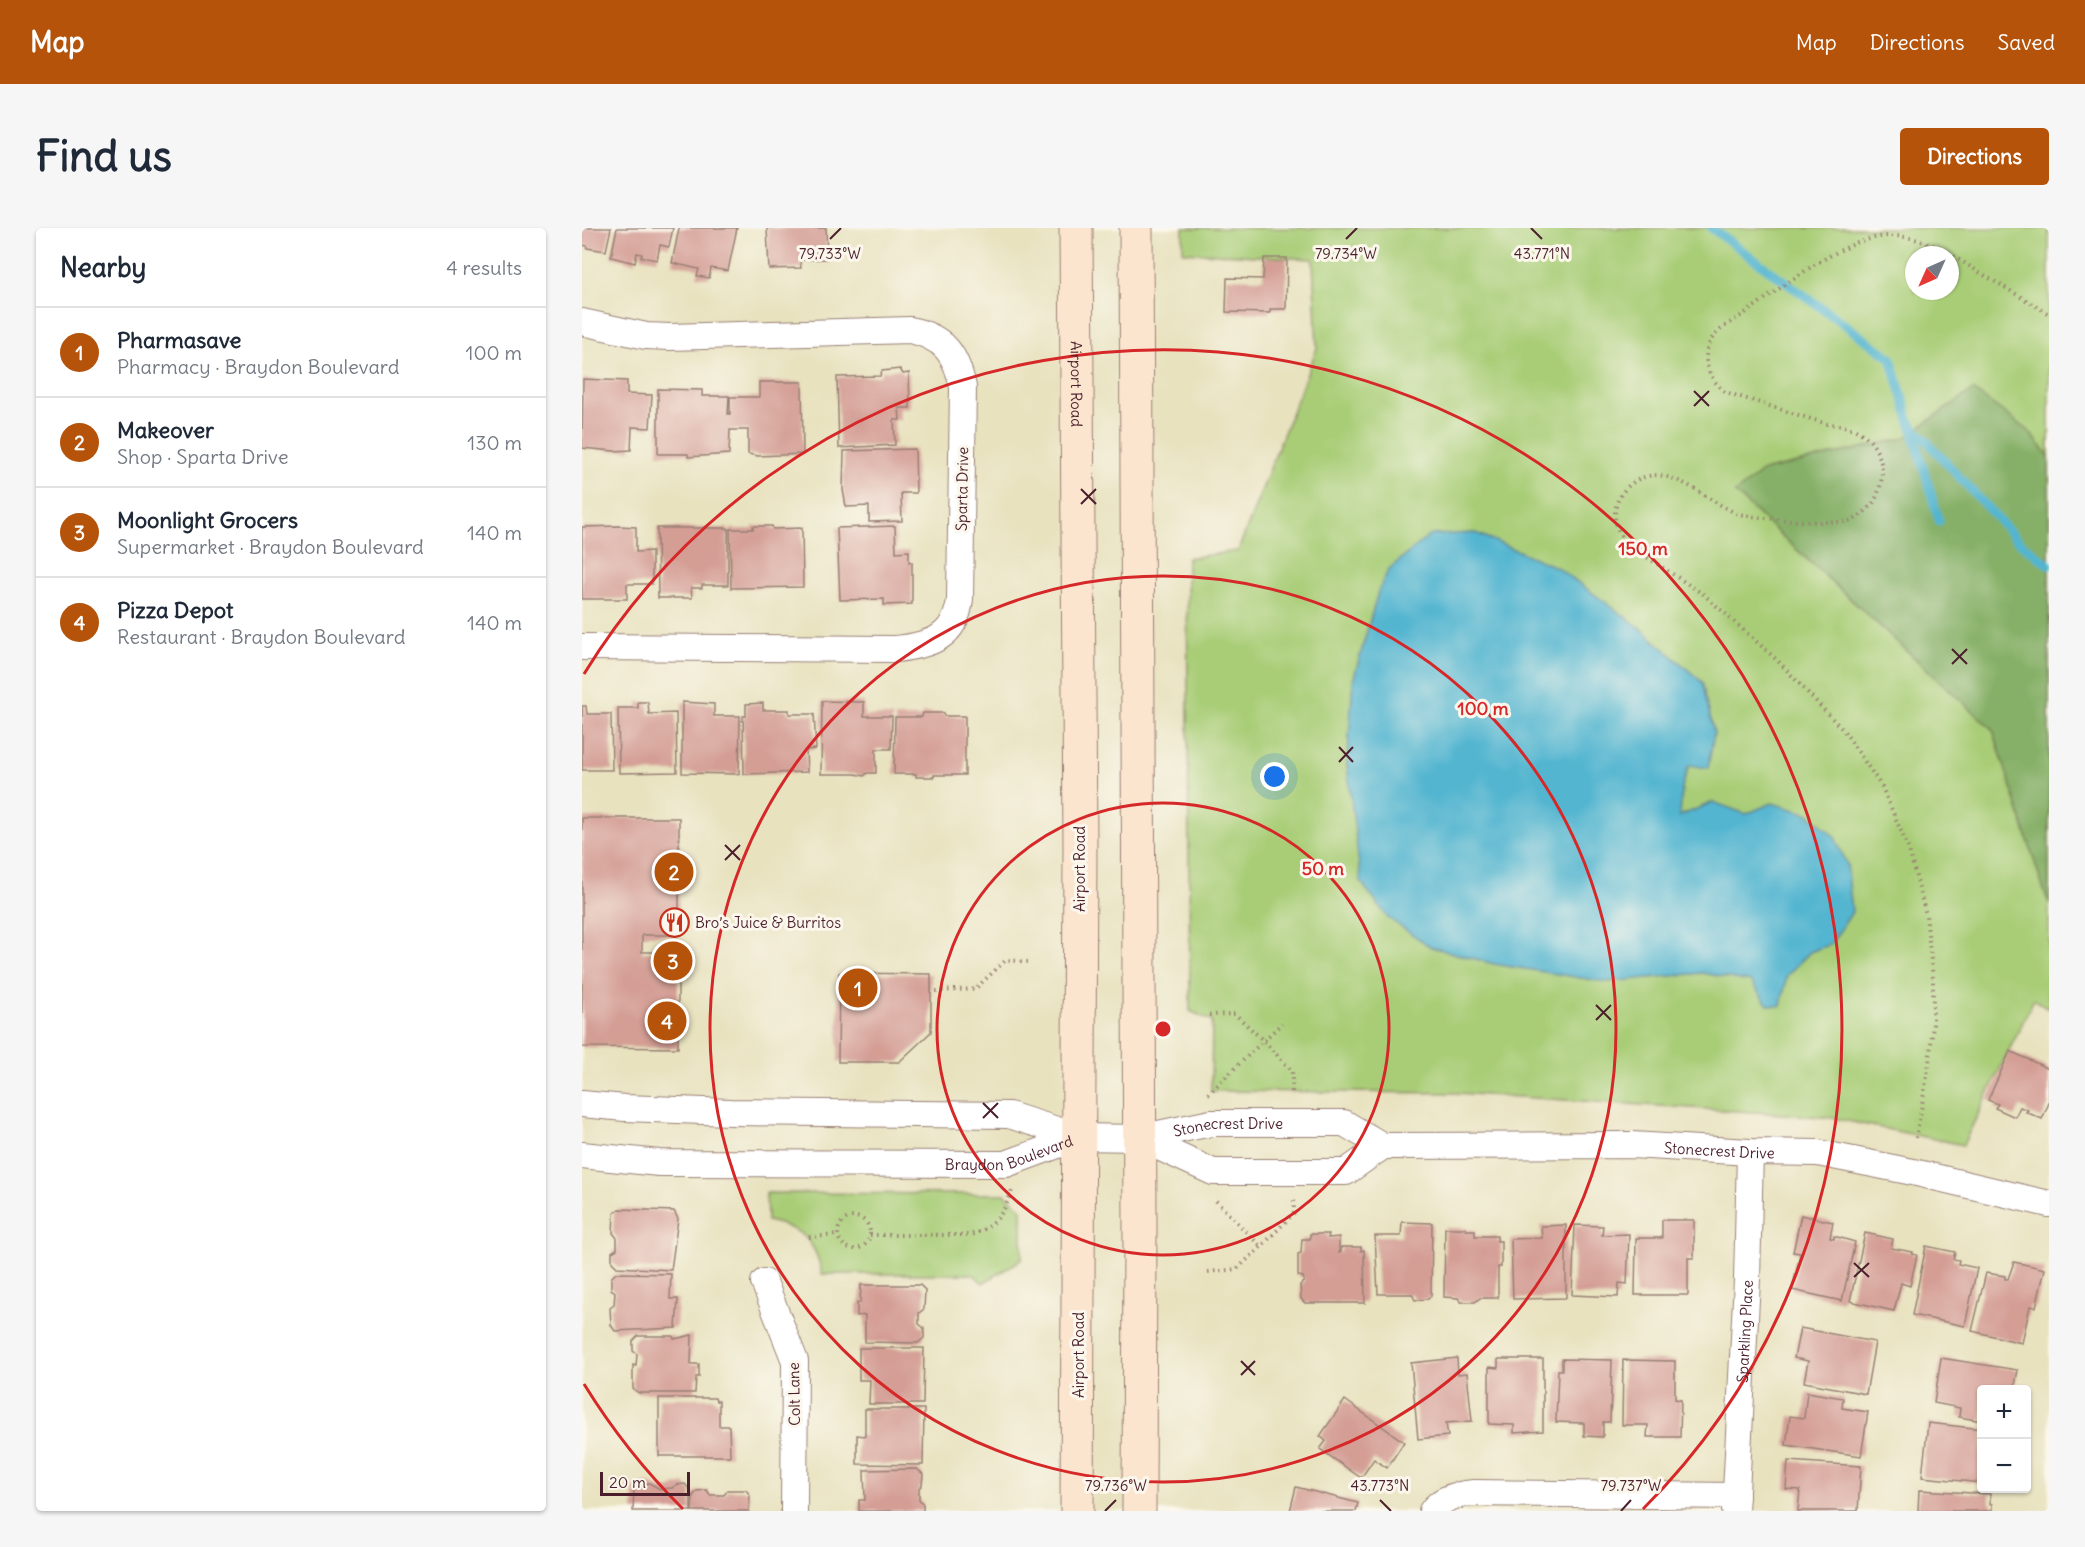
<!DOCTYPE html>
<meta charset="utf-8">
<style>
body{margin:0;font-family:Delius,sans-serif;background:#f6f6f7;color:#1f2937}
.controls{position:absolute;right:18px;bottom:18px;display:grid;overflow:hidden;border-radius:6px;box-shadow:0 2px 4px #0004}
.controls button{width:54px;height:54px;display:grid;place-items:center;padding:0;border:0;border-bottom:2px solid #e0e1e3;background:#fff;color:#1f2937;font:30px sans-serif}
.compass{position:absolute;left:1323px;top:18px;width:54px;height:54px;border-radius:50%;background:#fff;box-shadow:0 2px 4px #0004;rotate:225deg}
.scale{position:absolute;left:18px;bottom:15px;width:90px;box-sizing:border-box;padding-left:6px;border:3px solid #4a1f2b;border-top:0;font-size:16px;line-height:21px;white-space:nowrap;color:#4a1f2b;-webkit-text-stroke:4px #fbf7ec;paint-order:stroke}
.you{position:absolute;left:693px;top:549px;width:21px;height:21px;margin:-15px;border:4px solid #fff;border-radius:50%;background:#1a73e8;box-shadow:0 0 0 9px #1a73e833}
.badge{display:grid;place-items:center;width:39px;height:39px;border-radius:50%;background:#b45309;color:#fff;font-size:20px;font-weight:700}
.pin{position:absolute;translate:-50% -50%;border:3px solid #fff;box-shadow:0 2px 6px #0006}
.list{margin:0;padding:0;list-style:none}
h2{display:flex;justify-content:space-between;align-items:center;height:78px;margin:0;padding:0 24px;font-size:26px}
h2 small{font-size:20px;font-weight:400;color:#747a83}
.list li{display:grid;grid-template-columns:39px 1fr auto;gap:18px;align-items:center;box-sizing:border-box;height:90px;padding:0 24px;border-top:2px solid #e0e1e3}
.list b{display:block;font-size:22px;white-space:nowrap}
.list p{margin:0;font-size:20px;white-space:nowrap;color:#747a83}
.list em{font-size:20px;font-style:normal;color:#747a83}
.map{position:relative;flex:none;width:1467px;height:1283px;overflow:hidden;border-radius:6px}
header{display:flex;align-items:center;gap:36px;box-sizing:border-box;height:84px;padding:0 30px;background:#b45309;color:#fff}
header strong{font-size:28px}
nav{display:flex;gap:33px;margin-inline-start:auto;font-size:21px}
.intro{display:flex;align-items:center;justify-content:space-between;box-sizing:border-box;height:144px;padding:0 36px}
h1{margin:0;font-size:42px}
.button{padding:15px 27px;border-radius:6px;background:#b45309;color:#fff;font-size:21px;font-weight:700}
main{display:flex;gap:36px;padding:0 36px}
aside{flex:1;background:#fff;border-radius:6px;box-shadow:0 2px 4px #0004}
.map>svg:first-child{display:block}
</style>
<header>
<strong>Map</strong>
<nav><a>Map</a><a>Directions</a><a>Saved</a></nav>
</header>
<div class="intro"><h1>Find us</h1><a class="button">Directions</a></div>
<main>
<aside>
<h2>Nearby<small>4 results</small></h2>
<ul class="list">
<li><span class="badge">1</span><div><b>Pharmasave</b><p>Pharmacy · Braydon Boulevard</p></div><em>100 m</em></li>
<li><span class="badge">2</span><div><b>Makeover</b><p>Shop · Sparta Drive</p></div><em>130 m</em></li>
<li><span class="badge">3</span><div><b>Moonlight Grocers</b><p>Supermarket · Braydon Boulevard</p></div><em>140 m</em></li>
<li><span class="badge">4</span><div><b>Pizza Depot</b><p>Restaurant · Braydon Boulevard</p></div><em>140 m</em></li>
</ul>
</aside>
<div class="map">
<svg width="1467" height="1283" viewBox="0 0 1467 1283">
<rect width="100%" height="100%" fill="#fbf7ec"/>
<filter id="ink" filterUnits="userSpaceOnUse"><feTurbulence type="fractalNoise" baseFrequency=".0167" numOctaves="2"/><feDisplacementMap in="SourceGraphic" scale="12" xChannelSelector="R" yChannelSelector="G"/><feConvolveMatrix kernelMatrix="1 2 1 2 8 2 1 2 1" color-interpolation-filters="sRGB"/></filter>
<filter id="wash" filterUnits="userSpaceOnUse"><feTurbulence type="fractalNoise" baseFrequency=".008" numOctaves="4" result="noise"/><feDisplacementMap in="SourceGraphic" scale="24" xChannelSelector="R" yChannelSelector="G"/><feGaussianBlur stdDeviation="1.35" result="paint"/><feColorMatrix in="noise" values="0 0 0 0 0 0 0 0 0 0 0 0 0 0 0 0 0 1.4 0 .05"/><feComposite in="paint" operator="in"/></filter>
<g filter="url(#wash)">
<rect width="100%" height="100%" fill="#e8e2bf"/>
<g fill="#a9cd77" stroke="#7a7651" stroke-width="1.5" fill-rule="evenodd">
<path d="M601,0h866v781l-15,-10 -71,146 -130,-27 -64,-5 -313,-20 -245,-2 1,-70 -22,-10 -3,-453 51,-7 79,-203 -4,-89 -130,-7zM1332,27h36v36h-36z"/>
<path d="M184,965l239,1 17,15v50l-39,24 -10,-9h-151c-7,-35 -21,-46 -55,-53z"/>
</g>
<path fill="#86b068" stroke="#68684a" stroke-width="1.5" d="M1391,162l55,40 21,26v447l-5,-12 -51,-161 -258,-237 28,-22 141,-33z"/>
<path fill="#52b5d0" stroke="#4e6a7e" stroke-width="1.5" d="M894,305l82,35 80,58 64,56 12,51 -6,35 -19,-3 -7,22 -2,29 33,-14 33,12 26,-11 37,11 25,22 13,28 5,48 -21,32 -21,8 -23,23 -6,31 -13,-1 -17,-23 -49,-9 -96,9 -112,-18 -63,-17 -43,-29 -27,-36 -14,-117 6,-84 25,-89 11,-23 41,-34z"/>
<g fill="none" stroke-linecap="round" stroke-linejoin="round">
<g stroke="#52b5d0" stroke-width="9">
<path d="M1129,0l180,130 19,65 107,117 32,25"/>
<path d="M1329,197l28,96"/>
</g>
</g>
<g id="blocks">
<g fill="#d49e95">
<path d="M0,0h29l-5,23 -19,-3v-2l-5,-1z"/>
<path d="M35,0h56l-4,19 -9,-2 -3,15 -16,-3 1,-3 -5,-1 -2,10 -24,-6z"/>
<path d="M97,0h58l-9,43 -17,-3 -2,10 -12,-2 2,-7 -27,-6z"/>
<path d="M185,0h59l1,31 -27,1 1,8 -32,1z"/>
<path d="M682,30h23l-1,51h-16v4l-44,-1 1,-34 36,1z"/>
<path d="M318,141l3,5 6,-1 1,35h-11l1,12h-6l1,25 -56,3 -2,-71 43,-1 2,-5z"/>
<path d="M1,151l44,2v13l25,1 -2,33 -18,-1 -1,23 -17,1 -32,-3z"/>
<path d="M177,154h43l1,72 -45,2 -10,-2v-24h-18l-1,24 -41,3v-3h-30v-65l44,1v6h27l-1,18h2v-17h29z"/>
<path d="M333,221l1,44h-15l1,28 -33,1v-16l-23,1 -3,-17 1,-39z"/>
<path d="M37,298l17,1v25l16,-1v33h-25v15h-45v-72z"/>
<path d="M171,298h19l1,3 29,-1 1,59 -72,1 -1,-59h23z"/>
<path d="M313,298l1,26 13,-1v11h3v42l-28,1v-6l-44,1 -3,-72z"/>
<path d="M75,300h71v57h-26v3h-11l1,10h-34z"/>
<path d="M240,473l42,1v14h28l-1,33h-15v24h-9l-3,3 -9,-2h-34z"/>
<path d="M56,474h10l1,12 27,-1 1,59 -58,1 -1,-65h20z"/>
<path d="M100,474l32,2v12h26l-1,58 -57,-1z"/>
<path d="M181,475v7h26v4h25l2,35 -10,1 1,22 -63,2 -1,-58h3v-12z"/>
<path d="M0,478h4l1,8h24l1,56h-30z"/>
<path d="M341,485h21v3h21v59h-31v2h-18v-3h-22l1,-57h27z"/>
<path d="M0,590h97v117h-37v17h36v96l-96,-1z"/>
<path d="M257,745l92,1v58l-32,30h-61z"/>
<path d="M1428,823l39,18v34l-7,16 -16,-7 2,-2 -8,-3 -5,10 -20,-9 3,-4 -10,-4z"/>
<path d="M37,981l55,2 4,8 -7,51 -54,-3 -5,-5v-10l5,-3v-11l-4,-5 1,-20z"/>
<path d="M1219,987l32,7 -3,16 4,1v-3l21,6 -13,59 -50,-11 8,-37 -7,-1z"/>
<path d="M1080,992h32v38h-6v37h-53l1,-57h26z"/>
<path d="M820,994l30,1 -1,73 -3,3 -13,1 -3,-6h-34l-3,-58h26z"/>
<path d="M984,997v73l-53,1 -2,-60 31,-1 -1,-12z"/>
<path d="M993,997l28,1 -1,9 27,-1 -2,50 -8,-1 -1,14 -46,-2z"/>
<path d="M863,1000h21v2h9v6h22v5h4v26h-3v31h-18l-5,4h-14l-3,-4 -14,-1z"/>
<path d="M1283,1005l28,6 -2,9 22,4 -1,2 5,1 -7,31 -9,-3 -7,28 -44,-10z"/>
<path d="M728,1006h19l-1,4 11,-1v16l2,-1v-5h20v4l3,-1 1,53h-60l-4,-4 -1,-14 4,-4 -1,-4 -5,-1v-22l3,-1 1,-14h8z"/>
<path d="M1344,1018l29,6 -2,7 6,1 -1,4 19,4 -12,58 -53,-11z"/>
<path d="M1432,1034l31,7 -9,38 -6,-1 -8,37 -50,-12 14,-58 19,3v3h3z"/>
<path d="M34,1045l55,1 -1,25h8l-2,29 -61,3 -4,-6 -1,-17 4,-3 1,-13 -4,-3v-11z"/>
<path d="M279,1057h59l5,5 -1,19 -5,4v11l5,4v10l-6,5 -53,-1v-27l-8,1v-13h3z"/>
<path d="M1218,1100l75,14 -9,52 -62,-12 4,-21 -14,-3z"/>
<path d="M110,1107l-1,29h8v13h-3l-1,16h-56l-6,-4v-24l3,1 1,-12 -4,-3v-10l5,-5h35l1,3z"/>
<path d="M277,1120h65l-1,56h-54l1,-24h-11z"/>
<path d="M875,1130l1,16 9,-1 5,48 -26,2 2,13 -30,3 -7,-76z"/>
<path d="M1359,1130l77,12 -4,20h-32v31l-23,-4 1,-9 -26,-5z"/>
<path d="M916,1131h45v72l-29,2v-8l-25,-1v-57l9,1z"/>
<path d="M980,1131l50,1 -2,62h-7v15l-19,-1v-13l-28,-1 2,-52h4z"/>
<path d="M1041,1132l52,1v38l6,1 -1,37h-33l1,-12h-26z"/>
<path d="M1225,1164l36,6 -1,10 26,4 -7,44 -75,-11 4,-29 14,2z"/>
<path d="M77,1170h56l1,3h3v25h10l1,30h-71z"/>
<path d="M763,1172l59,42 -17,26 -13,-9 -13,19 -41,-29 6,-8 -6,-5z"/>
<path d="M283,1181h59l-1,56 -66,-1v-29l8,1z"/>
<path d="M1346,1195l54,6v54l-60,-6z"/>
<path d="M1206,1233l73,5 -3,45h-60l2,-21 -14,-1z"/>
<path d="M335,1241l6,5 -1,11 -3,3v11l4,5v7h-64v-11h6l-1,-30z"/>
<path d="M67,1255l11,6 12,-1 4,-3 9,-1 6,7v20h-58l1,-22 4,-4z"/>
<path d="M714,1259l62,16 -2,8h-66z"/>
<path d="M125,1262l3,5h14l4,-5h18l4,5 -1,16h-57l1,-15 4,-5z"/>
<path d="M1337,1262l71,4v10h2v7h-74z"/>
</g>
</g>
</g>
<g filter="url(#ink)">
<use href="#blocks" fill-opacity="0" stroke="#998075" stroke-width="1.5"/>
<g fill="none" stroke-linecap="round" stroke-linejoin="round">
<defs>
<g id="minor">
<path d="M0,94l64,14 24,1 240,-7c34,7 46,24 53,57l-3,212c-4,39 -30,46 -64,50l-314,-2"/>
<path id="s1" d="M0,876l43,4 105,4 279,3 70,22 60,1 72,-15h133l39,23 249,-1 118,7 68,1 95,19 136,32"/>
<path d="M557,910l74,34h133l37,-26"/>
<path id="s2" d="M0,927l77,8 347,1 73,-27"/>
<path d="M182,1054l31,79 -1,150"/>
<path d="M850,1283c9,-13 27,-17 42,-18l262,3"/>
<path id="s3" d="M1153,1283l12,-231 3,-128"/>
</g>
<g id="secondary">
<path id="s4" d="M494,0l4,620 -3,663"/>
<path d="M554,0l4,996 -1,287"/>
</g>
</defs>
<use href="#minor" stroke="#998075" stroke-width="28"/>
<use href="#secondary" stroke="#998075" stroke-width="35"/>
<g stroke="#998075" stroke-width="4" stroke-dasharray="1.5 4.5" stroke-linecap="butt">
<path d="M354,763l39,-2 31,-29 23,2"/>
<path d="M627,787l26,-1 29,27 28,30v24"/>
<path d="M626,866l74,-71"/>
<path d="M1334,910l13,-74 4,-40v-46l-7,-63 -17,-65 -27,-63 -38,-56 -67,-71 -74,-66 -78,-51c-4,-8 -9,-15 -10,-25 -2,-25 23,-47 48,-42 26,5 48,26 73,37 12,5 100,12 113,8 10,-3 22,-13 27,-23 6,-14 9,-29 2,-44 -9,-22 -28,-29 -51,-30l-102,-32c-16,-13 -25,-33 -14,-52 8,-13 28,-22 40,-31 36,-25 94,-73 140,-73 35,0 62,20 91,38 23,13 45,27 67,40"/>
<path d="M634,973l45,46"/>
<circle cx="272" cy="1005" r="16"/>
<path d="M288,1007h99c25,-6 35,-22 43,-45"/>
<path d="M227,1009l29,-2"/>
<path d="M626,1044l29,-3 24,-22 33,-34v-14"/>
</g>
<use href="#minor" stroke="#fff" stroke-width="26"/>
<use href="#secondary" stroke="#fce5cf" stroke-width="33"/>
</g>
</g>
<path fill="none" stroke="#4a1f2b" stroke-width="2" d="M949,0l11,11M248,11l11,-11M764,11l11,-11M1112,163l15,15M1112,178l15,-15M499,261l15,15M499,276l15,-15M1370,421l15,15M1370,436l15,-15M757,519l14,15M757,534l14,-15M143,617l15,15M143,632l15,-15M1014,777l15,15M1014,792l15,-15M401,875l15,15M401,890l15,-15M1272,1035l15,14M1272,1049l15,-14M659,1133l14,14M659,1147l14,-14M798,1272l11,11M523,1283l11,-11M1039,1283l10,-11"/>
<g fill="none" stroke="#d62828" stroke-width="3">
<circle cx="581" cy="801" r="226"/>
<circle cx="581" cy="801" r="453"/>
<path d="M101 1281A679 679 0 0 1 2 1156M2 446A679 679 0 1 1 1061 1281"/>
</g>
<defs>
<symbol id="restaurant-ring" viewBox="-11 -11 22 22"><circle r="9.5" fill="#fbf7ec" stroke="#c8321e" stroke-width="1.5"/><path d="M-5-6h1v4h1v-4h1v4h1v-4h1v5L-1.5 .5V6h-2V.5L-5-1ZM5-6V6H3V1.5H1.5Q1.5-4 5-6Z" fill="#c8321e"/></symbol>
</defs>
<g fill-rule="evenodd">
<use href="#restaurant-ring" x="76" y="678" width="33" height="33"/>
</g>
<g text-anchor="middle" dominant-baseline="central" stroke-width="6" stroke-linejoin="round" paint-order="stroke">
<g font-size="15" fill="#4a1f2b" stroke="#fbf7ec">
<text stroke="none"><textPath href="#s4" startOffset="156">Airport Road</textPath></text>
<text transform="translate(380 261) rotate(-89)">Sparta Drive</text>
<text transform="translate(497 641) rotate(-90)">Airport Road</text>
<text stroke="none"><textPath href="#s1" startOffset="651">Stonecrest Drive</textPath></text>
<text stroke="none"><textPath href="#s1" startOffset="1149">Stonecrest Drive</textPath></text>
<text stroke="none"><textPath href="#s2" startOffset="429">Braydon Boulevard</textPath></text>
<text stroke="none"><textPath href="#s3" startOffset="180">Sparkling Place</textPath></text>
<text transform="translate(496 1127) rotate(-90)">Airport Road</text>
<text transform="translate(212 1166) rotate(-91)">Colt Lane</text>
</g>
<g font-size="15" fill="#4a1f2b" stroke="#fbf7ec" text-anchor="start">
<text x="113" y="694">Bro’s Juice &amp; Burritos</text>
</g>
</g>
<g font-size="15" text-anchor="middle" fill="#4a1f2b" stroke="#fbf7ec" stroke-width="6" stroke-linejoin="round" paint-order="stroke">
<text x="248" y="31">79.733°W</text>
<text x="764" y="31">79.734°W</text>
<text x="960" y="31">43.771°N</text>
<text x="534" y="1263">79.736°W</text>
<text x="798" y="1263">43.773°N</text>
<text x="1049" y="1263">79.737°W</text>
</g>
<circle cx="581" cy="801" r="9" fill="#d62828" stroke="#fbf7ec" stroke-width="3"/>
<g font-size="18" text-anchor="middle" font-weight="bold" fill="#d62828" stroke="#fbf7ec" stroke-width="6" stroke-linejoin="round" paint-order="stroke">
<text x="1061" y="327">150 m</text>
<text x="901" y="487">100 m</text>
<text x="741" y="647">50 m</text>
</g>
</svg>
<div class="controls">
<button>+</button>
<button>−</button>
</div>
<svg class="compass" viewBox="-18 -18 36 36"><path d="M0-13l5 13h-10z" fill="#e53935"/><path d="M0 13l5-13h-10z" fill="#747a83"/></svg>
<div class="scale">20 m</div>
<div class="you"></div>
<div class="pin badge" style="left:276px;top:760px">1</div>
<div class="pin badge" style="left:92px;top:644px">2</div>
<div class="pin badge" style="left:91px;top:733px">3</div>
<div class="pin badge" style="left:85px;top:793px">4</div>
</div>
</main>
